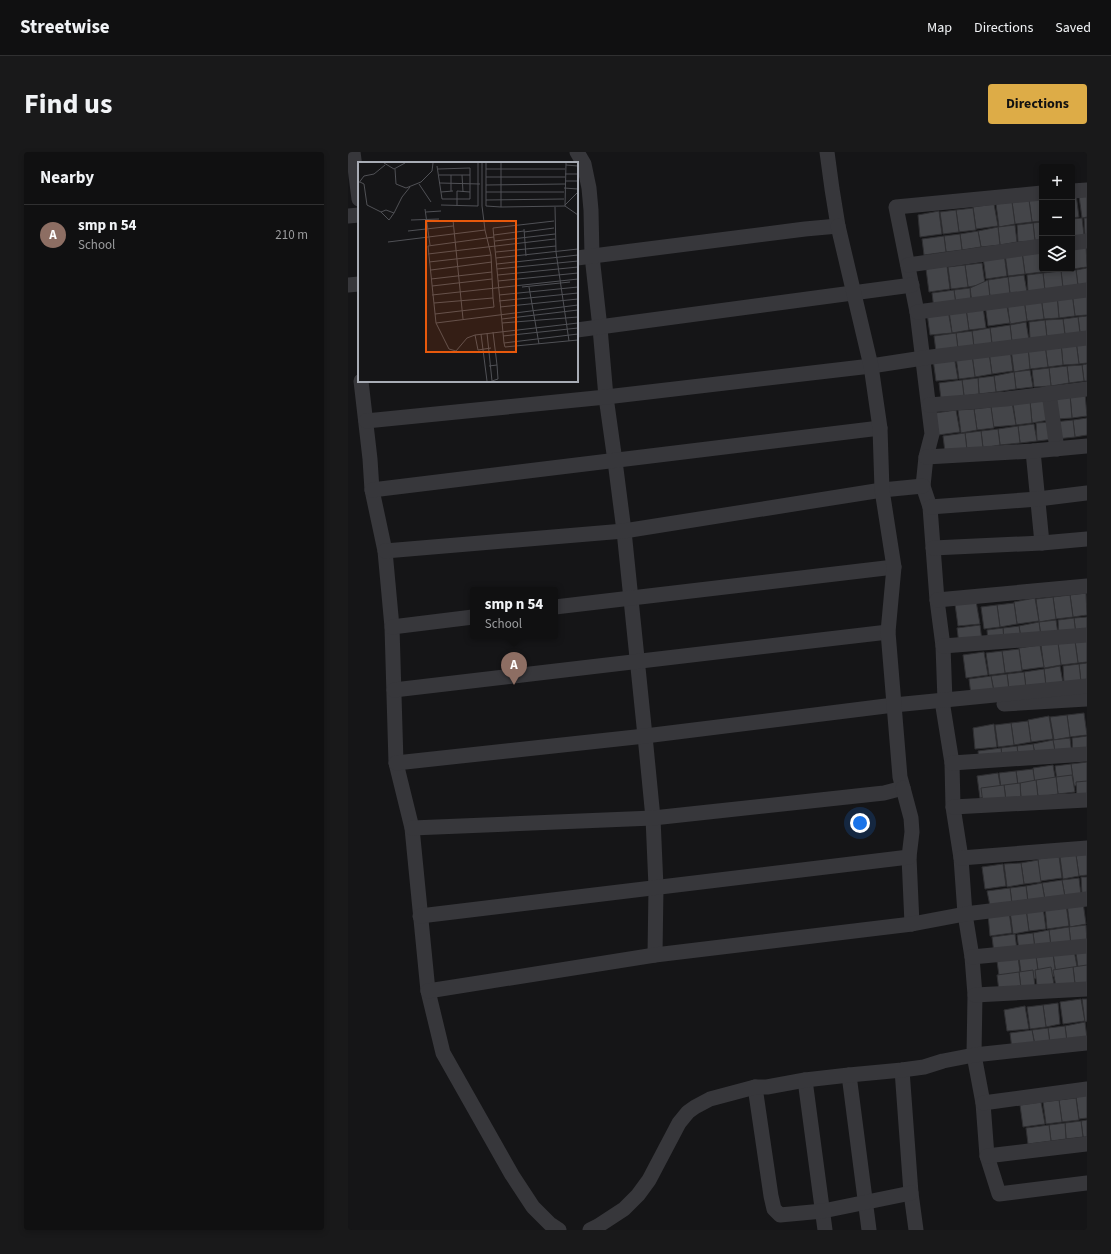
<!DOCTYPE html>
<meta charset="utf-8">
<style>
body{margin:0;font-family:"Source Sans 3",sans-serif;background:#19191a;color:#f1f3f6}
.controls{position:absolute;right:12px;top:12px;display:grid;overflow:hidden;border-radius:4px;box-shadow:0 2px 6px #0003}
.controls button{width:36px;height:36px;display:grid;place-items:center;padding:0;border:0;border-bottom:1px solid #303031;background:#101011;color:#f1f3f6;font:20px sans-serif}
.you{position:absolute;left:512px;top:671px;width:14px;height:14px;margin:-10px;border:3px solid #fff;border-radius:50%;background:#1a73e8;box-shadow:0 0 0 6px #1a73e833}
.badge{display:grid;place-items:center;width:26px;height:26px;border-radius:50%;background:#ddac47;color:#fff;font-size:13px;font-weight:700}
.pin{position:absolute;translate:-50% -33px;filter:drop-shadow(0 1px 2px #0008)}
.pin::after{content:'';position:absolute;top:21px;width:14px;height:12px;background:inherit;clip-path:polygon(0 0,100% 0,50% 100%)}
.popup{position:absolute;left:122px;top:435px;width:88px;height:52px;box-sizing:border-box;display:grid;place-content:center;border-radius:4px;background:#101011;filter:drop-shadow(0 1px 3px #0005);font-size:13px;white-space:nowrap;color:#9c9d9f}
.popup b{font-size:15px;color:#f1f3f6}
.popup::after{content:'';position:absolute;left:50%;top:100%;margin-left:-8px;border:8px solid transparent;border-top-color:#101011}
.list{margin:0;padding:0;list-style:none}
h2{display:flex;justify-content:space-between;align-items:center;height:52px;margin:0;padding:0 16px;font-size:17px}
h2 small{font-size:13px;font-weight:400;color:#9c9d9f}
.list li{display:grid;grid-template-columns:26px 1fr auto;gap:12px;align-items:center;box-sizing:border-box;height:60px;padding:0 16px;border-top:1px solid #303031}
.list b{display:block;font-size:15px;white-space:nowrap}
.list p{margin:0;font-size:13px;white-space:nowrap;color:#9c9d9f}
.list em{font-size:13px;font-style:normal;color:#9c9d9f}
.icon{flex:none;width:22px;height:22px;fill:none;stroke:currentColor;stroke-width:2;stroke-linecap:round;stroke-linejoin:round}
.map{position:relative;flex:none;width:739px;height:1078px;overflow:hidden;border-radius:4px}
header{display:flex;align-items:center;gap:24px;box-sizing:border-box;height:56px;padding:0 20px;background:#101011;border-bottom:1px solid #303031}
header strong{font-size:19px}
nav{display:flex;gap:22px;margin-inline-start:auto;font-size:14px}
.intro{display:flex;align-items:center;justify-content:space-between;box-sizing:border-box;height:96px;padding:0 24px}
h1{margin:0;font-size:28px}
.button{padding:10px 18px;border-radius:4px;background:#ddac47;color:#111;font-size:14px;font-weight:700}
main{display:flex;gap:24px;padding:0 24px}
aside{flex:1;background:#101011;border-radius:4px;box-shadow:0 2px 6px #0003}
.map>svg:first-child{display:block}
</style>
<header>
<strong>Streetwise</strong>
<nav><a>Map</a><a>Directions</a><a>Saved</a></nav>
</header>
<div class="intro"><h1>Find us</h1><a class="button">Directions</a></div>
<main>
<aside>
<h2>Nearby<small></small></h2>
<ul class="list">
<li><span class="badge" style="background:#8d6e63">A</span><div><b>smp n 54</b><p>School</p></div><em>210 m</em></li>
</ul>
</aside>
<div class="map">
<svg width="739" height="1078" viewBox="0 0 739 1078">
<rect width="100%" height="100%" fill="#151517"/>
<g fill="#444549" stroke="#2f2f32">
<path d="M724,42h4l3,23 -7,1z"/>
<path d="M739,43v22l-5,1 -3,-22z"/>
<path d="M694,46v23l-10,1 -3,-22z"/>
<path d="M681,48l3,22 -17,2 -3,-22z"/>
<path d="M664,50l3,22 -16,3 -3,-23z"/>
<path d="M646,52l4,22 -22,3 -3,-22z"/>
<path d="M625,56l3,22 -17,2 -3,-22z"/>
<path d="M608,58l3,22 -16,2 -3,-22z"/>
<path d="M591,59l3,23 -22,3 -2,-22z"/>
<path d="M734,66l2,17 -12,1v-17z"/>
<path d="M736,66h3v18h-2z"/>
<path d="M694,70v18l-7,1 -2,-18z"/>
<path d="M685,71l2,18 -17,1 -1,-17z"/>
<path d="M667,73l2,17 -17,3 -2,-18z"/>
<path d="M650,75l2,18 -19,2 -3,-16z"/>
<path d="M630,79l3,16 -19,3 -2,-16z"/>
<path d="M612,82l2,16 -16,2 -2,-16z"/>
<path d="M596,84l2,16 -22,3 -2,-16z"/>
<path d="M738,92l1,23 -14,2 -1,-24z"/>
<path d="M694,97v20h15v1l-15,2 -3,-22z"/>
<path d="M691,98l3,22 -17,2 -3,-22z"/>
<path d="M674,100l3,22 -17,2 -3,-22z"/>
<path d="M656,101l3,23 -21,3 -3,-22z"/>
<path d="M634,111l3,21 -17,3 -3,-22z"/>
<path d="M617,113l3,22 -17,2 -3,-22z"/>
<path d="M599,114l3,23 -21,3 -3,-23z"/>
<path d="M739,116v17l-9,1 -2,-16z"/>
<path d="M728,118l2,16 -15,2 -2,-17z"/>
<path d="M713,119l2,17 -18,3 -2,-18z"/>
<path d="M695,121l2,18 -17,1 -1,-17z"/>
<path d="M676,123l3,17 -17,2 -2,-17z"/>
<path d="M660,125l2,17 -20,3 -2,-17z"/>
<path d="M640,128l2,17 -18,6 -2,-15z"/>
<path d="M622,136l1,15 -15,2 -2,-15z"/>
<path d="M606,138l2,15 -22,4 -2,-16z"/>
<path d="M739,139v24l-12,1 -3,-23z"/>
<path d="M724,141l3,23 -16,2 -2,-23z"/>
<path d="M709,143l2,23 -15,1 -3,-22z"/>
<path d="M693,145l3,22 -17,2 -3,-21z"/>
<path d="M676,148l3,21 -17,3 -3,-23z"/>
<path d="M658,149l4,22 -22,3 -3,-22z"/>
<path d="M635,155l3,21 -17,2 -3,-21z"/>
<path d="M618,157l3,21 -17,3 -3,-22z"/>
<path d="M600,158l4,23 -22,2 -3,-22z"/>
<path d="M739,164v17h-7l-2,-16z"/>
<path d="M730,165l2,16 -15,2 -2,-16z"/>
<path d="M715,167l2,16 -18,3 -2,-18z"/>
<path d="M697,168l2,18 -17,1 -1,-17z"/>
<path d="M678,170l3,18 -17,2 -2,-17z"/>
<path d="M662,173l2,17 -20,2 -2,-16z"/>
<path d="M642,176l2,16 -18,3 -2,-16z"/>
<path d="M624,179l2,16 -16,2 -2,-16z"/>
<path d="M608,181l2,16 -22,3 -2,-16z"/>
<path d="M739,187v24l-8,1 -3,-23z"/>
<path d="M728,189l3,23 -16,1 -2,-22z"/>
<path d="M713,191l2,22 -15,2 -3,-22z"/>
<path d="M697,193l3,22 -18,2 -2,-22z"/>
<path d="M680,195l2,22 -16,3 -3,-23z"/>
<path d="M662,197l3,22 -21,3 -3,-22z"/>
<path d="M641,201l3,21 -17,3 -3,-22z"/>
<path d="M624,203l3,22 -16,2 -3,-22z"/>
<path d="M606,204l4,23 -22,2 -3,-22z"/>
<path d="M739,212v17h-3l-2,-16z"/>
<path d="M734,213l2,16 -15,2 -2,-17z"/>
<path d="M719,214l2,17 -18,3 -2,-18z"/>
<path d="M701,216l2,18 -17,1 -2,-17z"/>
<path d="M682,218l3,17 -17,2 -2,-17z"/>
<path d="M666,220l2,17 -20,3 -2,-16z"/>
<path d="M646,224l2,16 -17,2 -1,-16z"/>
<path d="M630,226l1,16 -15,2 -2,-16z"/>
<path d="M614,228l2,16 -23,3 -2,-16z"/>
<path d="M737,241l2,23 -15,2 -2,-23z"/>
<path d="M722,243l2,23 -15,1 -3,-22z"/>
<path d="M699,247l2,21 -17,3 -2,-22z"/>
<path d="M682,249l2,22 -16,2 -3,-22z"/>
<path d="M664,250l4,23 -23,2 -2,-21z"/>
<path d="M643,255l3,21 -17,2 -3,-21z"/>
<path d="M626,257l3,21 -16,3 -3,-23z"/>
<path d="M608,258l4,22 -22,3 -3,-22z"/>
<path d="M739,266v17l-12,2 -2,-17z"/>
<path d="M725,268l2,17 -19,2 -2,-17z"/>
<path d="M704,270l2,17 -17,2 -1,-18z"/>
<path d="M686,272l3,17 -17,2 -2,-17z"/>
<path d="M670,274l2,17 -20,2 -2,-16z"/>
<path d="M650,277l2,16 -17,3 -2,-17z"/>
<path d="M633,279l2,17 -16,2 -2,-17z"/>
<path d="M617,281l2,17 -22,2 -2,-16z"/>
<path d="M738,441l1,22 -14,2 -3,-22z"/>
<path d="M722,443l3,22 -17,2 -3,-22z"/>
<path d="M705,445l3,22 -17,3 -3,-23z"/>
<path d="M687,446l4,23 -22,3 -3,-22z"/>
<path d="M628,449l4,23 -22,2 -3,-22z"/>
<path d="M666,451l3,21 -17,3 -3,-22z"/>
<path d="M649,453l3,22 -16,2 -3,-22z"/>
<path d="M739,465v17l-11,2 -2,-18z"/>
<path d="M726,466l2,18 -17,1 -1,-17z"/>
<path d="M708,468l2,14 -17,3 -2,-15z"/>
<path d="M691,470l2,15 -20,2 -2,-13z"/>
<path d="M632,473l2,16 -23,3 -2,-16z"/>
<path d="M671,474l2,13 -17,2 -1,-13z"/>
<path d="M655,476l1,13 -16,2 -1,-13z"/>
<path d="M739,487v23l-9,1 -3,-22z"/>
<path d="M727,489l3,22 -17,2 -3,-22z"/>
<path d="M710,491l3,22 -17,3 -3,-23z"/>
<path d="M692,493l4,22 -22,3 -3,-22z"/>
<path d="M671,497l3,22 -17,2 -3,-22z"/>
<path d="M654,499l3,22 -16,2 -3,-22z"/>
<path d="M636,500l4,23 -22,3 -3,-23z"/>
<path d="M739,511v18l-6,1 -2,-18z"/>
<path d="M731,512l2,18 -17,1 -1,-17z"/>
<path d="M712,514l3,17 -17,3 -2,-17z"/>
<path d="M696,517l2,17 -20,2 -2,-16z"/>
<path d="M676,520l2,16 -17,2 -2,-16z"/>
<path d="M659,522l2,16 -15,2 -3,-16z"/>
<path d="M643,524l3,16 -23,3 -2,-16z"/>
<path d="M736,561l3,22 -17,2 -3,-22z"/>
<path d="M719,563l3,22 -16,3 -4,-23z"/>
<path d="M701,564l4,23 -22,3 -3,-22z"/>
<path d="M680,569l3,21 -17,3 -3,-22z"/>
<path d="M663,571l3,22 -16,2 -3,-22z"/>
<path d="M646,572l3,23 -22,2 -2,-21z"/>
<path d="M739,584v18l-14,1 -1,-17z"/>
<path d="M722,586l2,17 -16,2 -3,-17z"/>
<path d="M705,588l3,17 -20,3 -3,-16z"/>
<path d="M685,592l3,16 -17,2 -2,-16z"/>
<path d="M669,594l2,16 -16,2 -2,-16z"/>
<path d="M653,596l2,16 -23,3 -2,-16z"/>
<path d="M739,610v22l-13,2 -3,-22z"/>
<path d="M723,612l3,22 -16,2 -3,-22z"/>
<path d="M705,613l4,23 -22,2 -2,-22z"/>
<path d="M685,617l3,22 -17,2 -3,-22z"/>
<path d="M668,619l3,22 -17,3 -3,-23z"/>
<path d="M650,621l4,22 -22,3 -3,-22z"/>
<path d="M724,623l3,17 -17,2 -2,-17z"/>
<path d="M708,625l2,17 -20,3 -2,-17z"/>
<path d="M688,628l2,17 -17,2 -1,-16z"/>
<path d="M739,629v17l-10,1 -1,-17z"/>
<path d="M672,631l1,16 -15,2 -2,-16z"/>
<path d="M656,633l2,16 -23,2 -2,-15z"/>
<path d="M739,701v22l-8,1 -3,-21z"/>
<path d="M728,703l3,21 -16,3 -3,-22z"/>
<path d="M711,704l3,22 -22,3 -2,-22z"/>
<path d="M690,708l3,22 -17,2 -3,-21z"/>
<path d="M673,711l3,21 -17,3 -3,-23z"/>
<path d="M655,712l3,22 -21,3 -3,-22z"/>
<path d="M733,725h6v17l-5,1z"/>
<path d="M731,726l2,17 -16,2 -3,-17z"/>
<path d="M714,728l3,17 -20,3 -3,-17z"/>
<path d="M694,731l3,17 -17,2 -2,-16z"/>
<path d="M678,734l2,16 -16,2 -2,-16z"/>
<path d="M662,736l2,16 -22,2 -3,-15z"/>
<path d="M735,750l3,22 -16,3 -3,-23z"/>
<path d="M718,752l3,22 -22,3 -2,-22z"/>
<path d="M695,755l3,22 -17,2 -3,-22z"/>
<path d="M678,757l3,22 -16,3 -3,-23z"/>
<path d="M661,759l3,22 -22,3 -2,-22z"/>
<path d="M738,773l1,17 -16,3 -2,-18z"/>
<path d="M721,775l2,18 -20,2 -2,-17z"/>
<path d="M701,778l2,17 -16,2 -2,-16z"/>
<path d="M685,781l2,16 -16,2 -2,-16z"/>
<path d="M667,782l2,16 -23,3 -2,-16z"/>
<path d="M726,798l4,22 -22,3 -3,-22z"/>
<path d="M739,800v22l-8,1 -3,-22z"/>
<path d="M705,802l3,22 -17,2 -3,-22z"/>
<path d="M688,804l3,22 -17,2 -3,-22z"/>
<path d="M670,805l3,23 -21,3 -3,-22z"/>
<path d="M739,813v18l-12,1 -2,-17z"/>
<path d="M703,815l3,17 -17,2 -2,-16z"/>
<path d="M725,815l2,17 -19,3 -3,-17z"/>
<path d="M685,818l2,16 -14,2 -2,-16z"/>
<path d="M671,820l2,16 -22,3 -2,-16z"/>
<path d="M733,847l4,22 -22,3 -3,-22z"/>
<path d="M734,847h5v22l-2,1z"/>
<path d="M710,851l2,21 -14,3 -3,-22z"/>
<path d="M695,853l3,22 -16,2 -3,-22z"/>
<path d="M677,854l4,23 -22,2 -3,-21z"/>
<path d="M737,870l2,16 -20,4 -2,-16z"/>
<path d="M717,874l2,16 -17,2 -2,-16z"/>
<path d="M700,876l2,16 -15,2 -3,-16z"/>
<path d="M684,878l3,16 -23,3 -2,-16z"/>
<path d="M739,943v23l-8,1 -3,-22z"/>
<path d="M728,946l3,22 -17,2 -3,-22z"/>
<path d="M711,948l3,22 -16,2 -3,-22z"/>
<path d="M693,950l4,22 -22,3 -3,-22z"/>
<path d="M739,968v17h-4l-2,-16z"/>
<path d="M733,969l2,16 -17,2 -1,-16z"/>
<path d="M717,971l1,16 -15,2 -2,-16z"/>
<path d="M701,973l2,16 -23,3 -2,-16z"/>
</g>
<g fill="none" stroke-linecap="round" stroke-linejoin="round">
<g stroke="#37373b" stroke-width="15">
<path d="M5,0l6,47"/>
<path d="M229,0l7,12 5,24 2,22 1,46 8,72 6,69 9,64 9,70 21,205 8,82 3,69 -1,68"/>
<path d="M724,39l15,-1"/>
<path d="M694,41l-146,14 21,105 15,122 -6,23 -3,29 7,21 7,93 6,46 2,55 -2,6 9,56 1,44 8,51 4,56 7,43 3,38 -1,60 9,48 4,53 12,38 88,-11"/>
<path d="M0,64l11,-1"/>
<path d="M724,91l15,-2"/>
<path d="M229,106l228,-29 33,-3 -6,-37 -5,-37"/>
<path d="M560,113l134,-19"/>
<path d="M0,133l11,-1"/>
<path d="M569,160l170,-22"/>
<path d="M229,178l335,-45"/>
<path d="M13,229l9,78 2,31 13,61 7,76 4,136 16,65 16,163 15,62 69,122 21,32 17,17 9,6"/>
<path d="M701,241l8,56"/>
<path d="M581,253l77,-6 81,-10"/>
<path d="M18,269l240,-24 265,-31 52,-8 164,-20"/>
<path d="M685,299l9,92"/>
<path d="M578,305l107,-6 54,-5"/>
<path d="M24,338l508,-62"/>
<path d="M582,355l108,-8 49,-6"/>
<path d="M585,396l109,-5 45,-4"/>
<path d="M37,399l239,-20 258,-41 41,-4"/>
<path d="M589,448l150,-14"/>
<path d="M207,455l339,-40"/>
<path d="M44,475l81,-10"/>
<path d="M595,494l144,-11"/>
<path d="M46,538l494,-58"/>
<path d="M656,552l83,-5"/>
<path d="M48,611l249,-27 249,-31 193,-19"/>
<path d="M604,611l135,-9"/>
<path d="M605,655l134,-7"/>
<path d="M64,676l241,-10 231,-25 19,-5 -3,-11 -12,-145 6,-65 -12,-77 -2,-62 -9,-62 -33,-140"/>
<path d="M561,705l3,67"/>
<path d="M613,706l126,-10"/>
<path d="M72,764l489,-59 3,-25 -1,-14 -8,-30"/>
<path d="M624,805l115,-11"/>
<path d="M80,839l227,-36 257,-31 53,-10 122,-15"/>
<path d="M627,843l112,-6"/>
<path d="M554,918l9,123 5,37"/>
<path d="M501,923l20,155"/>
<path d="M457,928l20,150"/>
<path d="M407,935l16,109 3,13 6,6 43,-4 88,-18"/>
<path d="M635,951l104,-14"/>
<path d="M639,1004l100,-12"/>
<path d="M242,1078l8,-4 26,-17 14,-14 11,-15 30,-57 9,-11 7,-5 15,-8 45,-12h12l38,-7 44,-5 53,-5 22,-3 19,-6 31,-6 113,-12"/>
</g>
</g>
<g transform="translate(10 10)">
<rect width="220" height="220" fill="#151517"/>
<path fill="none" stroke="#505156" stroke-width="1" d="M26,1l10,6 11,-6M128,1v29h78M143,1v44l64,-1 13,9M208,3l12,1M79,4l5,33h28v-24h-31M37,7l1,15 10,4 15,-6 11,-11 1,-8M80,7l32,-1v7M128,7h79M207,12h13M104,13l1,17M128,15h79M207,19h13M2,20l4,2 3,21 14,7 5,-2 8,3 8,-16 8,-10M82,21l40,1M0,22l6,-8 10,-2 11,-9M61,22l12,18M128,23l79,-1M206,26l14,1M93,29v-16M83,30l12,-1M128,30v14l15,1M128,38l78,-1M83,43l37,1v-43M207,43l13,-13M99,44v-15l13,1M207,44l1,-43M197,45l1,45 13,89M67,47l5,36M23,50l8,8 5,-7M68,50l15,-1M53,58l28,-1M95,58l10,99M196,59l-61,7 11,115 1,4 73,-7M166,67l2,27M50,69l45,-5M166,70l30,-4M0,71v29M136,73l30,-4M136,75l-66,9 8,77 13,26 7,2 11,-13 8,-3 103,-12M137,79l60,-7M30,80l97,-12 -3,-24v-43M138,90l60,-6M70,92l127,-15M138,96l82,-9M71,100l62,-7M139,102l81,-9M139,107l81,-8M73,108l61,-8M140,113l80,-8M73,117l61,-7M140,119l80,-8M74,124l60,-7M164,125l48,-5M171,125l10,57M74,133l146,-16M141,133l79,-8M141,139l79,-8M76,141l59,-5 -2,-43 -6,-25M142,145l78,-8M77,152l59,-7 -1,-9M144,157l76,-9M78,161l142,-18M144,161l76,-6M129,171l5,48M123,172l6,47M117,173l3,15 13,-2M145,174l75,-8M146,181l74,-9M131,204l8,-1 -4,-33M134,219l6,-2 -1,-14"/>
<path fill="#e8590c" fill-opacity="0.15" stroke="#e8590c" stroke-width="2" d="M68,59h90v131h-90z"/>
<rect width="220" height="220" fill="none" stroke="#a8acb5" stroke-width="2"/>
</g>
</svg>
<div class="controls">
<button>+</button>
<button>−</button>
<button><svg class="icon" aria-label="layers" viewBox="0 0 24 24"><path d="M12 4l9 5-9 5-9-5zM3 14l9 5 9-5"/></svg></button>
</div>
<div class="you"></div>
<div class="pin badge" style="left:166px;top:533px;background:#8d6e63">A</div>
<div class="popup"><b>smp n 54</b>School</div>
</div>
</main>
